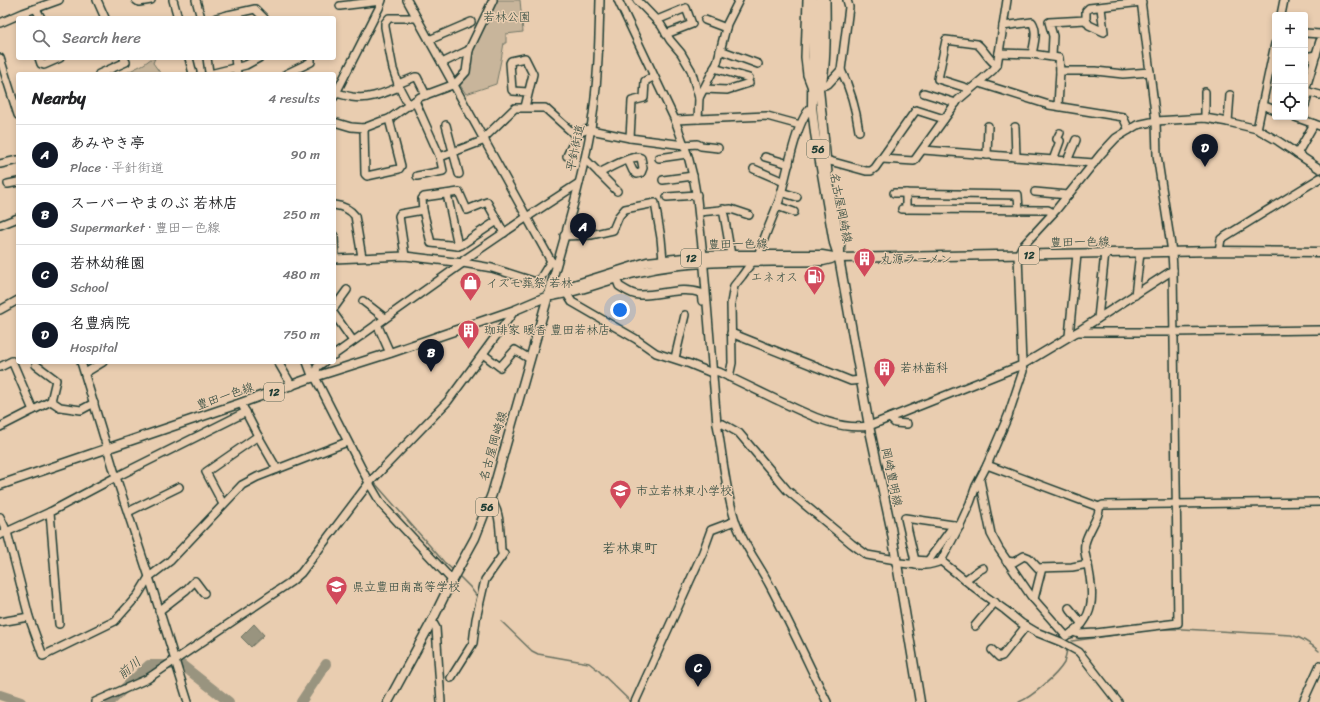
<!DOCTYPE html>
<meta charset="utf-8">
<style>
body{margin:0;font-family:Sriracha,"Klee One",sans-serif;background:#f2f2f2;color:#202124}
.controls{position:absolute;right:12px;top:12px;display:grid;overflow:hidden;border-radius:4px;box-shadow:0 2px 6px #0003}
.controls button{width:36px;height:36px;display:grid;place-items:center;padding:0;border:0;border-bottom:1px solid #e0e0e0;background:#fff;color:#202124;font:20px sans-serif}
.you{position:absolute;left:620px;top:310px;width:14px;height:14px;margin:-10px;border:3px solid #fff;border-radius:50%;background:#1a73e8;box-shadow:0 0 0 6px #1a73e833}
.badge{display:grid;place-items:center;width:26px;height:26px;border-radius:50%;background:#111827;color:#fff;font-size:13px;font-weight:700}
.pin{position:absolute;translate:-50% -33px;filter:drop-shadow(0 1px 2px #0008)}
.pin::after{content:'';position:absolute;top:21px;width:14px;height:12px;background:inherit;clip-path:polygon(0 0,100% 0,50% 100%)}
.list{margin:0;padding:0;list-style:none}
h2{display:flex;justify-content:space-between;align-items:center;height:52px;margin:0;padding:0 16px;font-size:17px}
h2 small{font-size:13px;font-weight:400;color:#757577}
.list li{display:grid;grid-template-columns:26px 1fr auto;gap:12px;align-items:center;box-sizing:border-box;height:60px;padding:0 16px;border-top:1px solid #e0e0e0}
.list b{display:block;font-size:15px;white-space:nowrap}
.list p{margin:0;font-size:13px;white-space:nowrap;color:#757577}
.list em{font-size:13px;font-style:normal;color:#757577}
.icon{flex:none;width:22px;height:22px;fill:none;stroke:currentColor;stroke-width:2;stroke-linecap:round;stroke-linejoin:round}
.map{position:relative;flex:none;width:1320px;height:702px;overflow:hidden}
.search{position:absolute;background:#fff;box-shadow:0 2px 6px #0003;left:16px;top:16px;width:320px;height:44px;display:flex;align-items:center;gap:10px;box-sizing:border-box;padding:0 14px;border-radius:4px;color:#757577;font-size:15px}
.panel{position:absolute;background:#fff;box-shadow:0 2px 6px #0003;left:16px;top:72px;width:320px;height:292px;border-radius:4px}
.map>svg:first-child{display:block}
</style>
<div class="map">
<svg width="1320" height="702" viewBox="0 0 1320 702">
<rect width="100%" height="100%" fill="#e9cdb0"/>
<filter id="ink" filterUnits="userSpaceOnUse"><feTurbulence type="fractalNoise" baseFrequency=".025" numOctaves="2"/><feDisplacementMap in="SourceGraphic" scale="8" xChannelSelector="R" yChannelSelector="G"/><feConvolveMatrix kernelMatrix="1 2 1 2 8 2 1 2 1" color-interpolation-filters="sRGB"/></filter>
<g filter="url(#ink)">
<g fill="#c8b59b" stroke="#747968">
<path d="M496,0h24l3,32 -17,2v9h-2l-3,17 -5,24 -30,10 -6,-9v-3l13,-35z"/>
<path d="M152,58h3l-2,5 8,11h-37l20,-10z"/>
</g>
<path fill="#99947f" stroke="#687161" d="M254,624l10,11 -13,12 -10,-10z"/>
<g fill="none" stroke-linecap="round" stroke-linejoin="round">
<g stroke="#687161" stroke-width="1.5">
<path d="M374,482l70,80 10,9"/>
<path d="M458,575l12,12 8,11"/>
<path d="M502,622l30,29 6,3 51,9 9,7 33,32"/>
<path d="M1160,629h22l109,6c12,3 20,9 28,16"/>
<path d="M1072,641l79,-11"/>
<path d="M1019,702c13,-5 38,-27 45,-39 1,-4 2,-9 3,-13"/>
</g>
<g stroke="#99947f" stroke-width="10">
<path d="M0,695l21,7"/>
<path d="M110,702l39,-37h33l47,37"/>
<path d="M301,702l25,-38"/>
</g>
<defs>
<g id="minor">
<path d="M97,0l8,18"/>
<path d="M136,0l3,2 12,-2"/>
<path d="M173,0l5,18"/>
<path d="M196,0l5,18"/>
<path d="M407,0l144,261 5,4"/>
<path d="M618,0l57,120 13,36 5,20 4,23 6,57 14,168c6,32 8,65 18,96 7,23 23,43 34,64 21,39 39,79 58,118"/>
<path d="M637,0l24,25 9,15 11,13 10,17 8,28 -1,21"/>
<path d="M807,0l-2,57 2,18 5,13"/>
<path d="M340,6l41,-5"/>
<path d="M36,9l5,9"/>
<path d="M1281,15l3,-15"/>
<path d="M216,18l12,-3"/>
<path d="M229,18l-1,-3 27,-6 9,9"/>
<path d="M657,20l29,-12 6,16 -26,10"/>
<path d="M705,20l21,8"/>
<path d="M1086,20l3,5 15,7 -3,-24"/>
<path d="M0,23l23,-10 36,-13"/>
<path d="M1003,26l29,-4c6,9 2,22 0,32"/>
<path d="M1305,33l15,1"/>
<path d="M429,40l42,-18"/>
<path d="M1320,41l-15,50 15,4"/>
<path d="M720,50l38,14"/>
<path d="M999,53l33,1 27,4 1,13 -2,35"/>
<path d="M1052,56l1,-20 -4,-14 37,-2v-9l3,-3 53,-6"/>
<path d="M1305,57l11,-2"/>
<path d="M0,58l18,57"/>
<path d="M39,58l2,6 3,1 16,-7"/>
<path d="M189,58l4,16"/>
<path d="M207,58l2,14 1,2 36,-9 13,-7"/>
<path d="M235,58l2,16"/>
<path d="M442,63l27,-13"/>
<path d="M714,68l35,10"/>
<path d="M841,70c10,20 15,40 18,61"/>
<path d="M1060,71h36l27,3 27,-2"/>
<path d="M99,74l27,-12 -2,-4"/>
<path d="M286,74l25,-12v-4"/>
<path d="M979,83l70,22 74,12 6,13"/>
<path d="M398,84l17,-7h2l9,18"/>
<path d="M822,85h3l3,-1 13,-14 8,-63 -2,-7"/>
<path d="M820,87c8,-11 6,-71 6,-87"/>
<path d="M704,89l23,1 22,-7"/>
<path d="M970,89l-32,-10 8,-39 31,4c8,6 11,16 20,21"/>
<path d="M336,93c5,1 11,3 16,4 17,3 32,-4 47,-10"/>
<path d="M924,93l32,10"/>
<path d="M334,97l45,-89 3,-8"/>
<path d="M699,98l18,-35 10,-39 12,-24"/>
<path d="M415,101l25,56 45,-17"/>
<path d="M1262,105l13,5"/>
<path d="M1305,105l4,-13"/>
<path d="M409,106l-10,-19 -6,-18 -8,-42v-4l4,-5h28"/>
<path d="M525,107l8,-33 -8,-16 -14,3 -1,2 2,27 1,1 15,1"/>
<path d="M1295,117l25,9"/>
<path d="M1205,118v-26"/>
<path d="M675,120l92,-4 33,9"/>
<path d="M334,122l17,5 13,1 18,-7 7,-2 31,-22 35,-13 11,-12 3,-22 24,-50"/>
<path d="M1228,122l2,-27"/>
<path d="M446,125l13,49"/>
<path d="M1015,127l1,30"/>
<path d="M364,128l1,46 2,2 32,-7 2,-3 -12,-47"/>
<path d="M1257,129l18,-85"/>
<path d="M591,130l39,8 54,7 13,-1 4,2 17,2"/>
<path d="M484,138l31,-30h30l29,26h2l15,-6"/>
<path d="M630,138l2,-37 12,-3 1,-17 8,-4"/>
<path d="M923,150l171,13"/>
<path d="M1297,154l17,-30"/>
<path d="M987,155l1,-29"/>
<path d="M567,156l8,-17 -1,-5"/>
<path d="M765,157l24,7"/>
<path d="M659,158l28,-4"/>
<path d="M585,159l32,32"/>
<path d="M882,159l32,2 44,-61 35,-30 4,-5 2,-12 8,-53"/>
<path d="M826,160l40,11h5l4,-3 41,-58 28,9"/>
<path d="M1053,160l7,-19 -3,-2 3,-6"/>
<path d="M1067,161l9,-21"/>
<path d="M0,164l18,-4"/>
<path d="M754,169l30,13"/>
<path d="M599,173c9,-4 33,-19 42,-15l2,10 -2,5 -4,1 -4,-3 -5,-11"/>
<path d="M417,176l26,-5 -3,-14"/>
<path d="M663,180l30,-4"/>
<path d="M8,184l10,-2"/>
<path d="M781,192l16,5"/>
<path d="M1035,192l33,3"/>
<path d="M894,193l124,2 1,15"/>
<path d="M447,194l11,52"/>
<path d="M667,197l30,-2"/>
<path d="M334,205c8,1 16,4 21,11l7,41"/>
<path d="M777,206l17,6"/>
<path d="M723,209l8,46"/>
<path d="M902,209l140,1h6l5,3"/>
<path d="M906,209v-16"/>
<path d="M423,210l8,33 27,3 3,-1 36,-24"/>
<path d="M699,212l32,-3 18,6"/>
<path d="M0,225l18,-7"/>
<path d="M334,236l1,23"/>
<path d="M564,236l27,-1 22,-5 6,-14 6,-7 30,-6 6,35 2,22"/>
<path d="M1219,251l2,-12 99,-61"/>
<path d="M405,256l-6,-40 1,-2 23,-4 -1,-11 2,-2 35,-5 8,18 20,-8 17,31"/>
<path d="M758,256c6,-19 14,-37 21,-55 7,-21 17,-83 33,-94"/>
<path d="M334,259l71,-3 58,7 29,5 44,14 4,-3 11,-18"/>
<path d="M616,278l3,8c5,3 13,9 20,9 20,1 42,-9 62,-2l1,8"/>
<path d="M567,294l5,8 64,37 20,14 34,11 22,9"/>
<path d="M1135,295l5,-42"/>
<path d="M548,296c15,-55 33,-111 43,-168 7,-43 8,-85 9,-128"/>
<path d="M363,301l22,17"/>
<path d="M334,308l13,-18"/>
<path d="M0,310l18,-10"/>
<path d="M334,314l19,27"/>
<path d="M1098,318l7,-65"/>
<path d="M377,324l13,29"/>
<path d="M1077,332h97l146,-2"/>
<path d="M731,333l120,48 10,-1"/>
<path d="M1069,336l8,-82"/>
<path d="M483,354l17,13 15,-17 15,9"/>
<path d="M334,355l129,-92 1,-3 63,-43 52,-34"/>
<path d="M675,358l10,-43"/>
<path d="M81,362l35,115 33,100 39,125"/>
<path d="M278,362l14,24"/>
<path d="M307,362l6,16"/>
<path d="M324,362l-7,5 -2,10 54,106 13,22 70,75"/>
<path d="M36,365l20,15 -5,21 9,6 21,3 13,-7"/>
<path d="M0,367l12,-6 21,49"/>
<path d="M712,371l7,1c19,9 37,18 56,27 29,13 61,32 94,27l153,-61 55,-33 96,-62"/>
<path d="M85,373l18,-11"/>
<path d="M729,377l3,-14 -1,-60 3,-17 8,-10 10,-14"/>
<path d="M241,403l17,33 19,33"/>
<path d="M890,418l5,5 12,1"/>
<path d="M717,424h6l16,9 48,57 65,54 15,11 29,5"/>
<path d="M0,427l51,-26"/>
<path d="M987,465l112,42 4,-2 217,-3"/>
<path d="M980,480l11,54 8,15 32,47 35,40"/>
<path d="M223,504l-17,-32 52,-36"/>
<path d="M50,512l9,112"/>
<path d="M128,512l51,-25"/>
<path d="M0,517l7,15 22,85 14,39 72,-35 23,-26 11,-18 21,-16 72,-76 15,-8 90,-35"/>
<path d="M0,535l50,-23 66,-35 130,-65"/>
<path d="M914,560l14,1 26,-36"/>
<path d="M941,561l43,34 21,15 16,13 15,9 25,10 18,10 39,50"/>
<path d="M1006,561l8,1 10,-6 5,2 9,10 34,-1 16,-3"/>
<path d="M896,563c18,0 26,6 45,-2l18,-34 11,-24 6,-17 11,-21 21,-49 15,-45 -1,-6 -4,-110 4,-8 34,-37 45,-56 15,-16 21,-13 19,-4 49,-3 23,4 29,7 21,12 42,28"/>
<path d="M916,565l-11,-47 55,8"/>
<path d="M965,580l14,-10 4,-2"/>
<path d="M1034,599l8,-31"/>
<path d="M1069,608l13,16"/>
<path d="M159,611l27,-21 9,-9 9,12"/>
<path d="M432,621l4,7 5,74"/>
<path d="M0,622l29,-5"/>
<path d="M975,626l20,-24"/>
<path d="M1073,632l6,2 17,-1 82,-10 -5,-353 -1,-18 -15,-97 -1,-34 -15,-121"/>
<path d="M1070,634c24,-15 24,-37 19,-63 -1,-9 -6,-18 -4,-27 2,-12 16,-29 14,-37"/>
<path d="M992,650l7,7 3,-1 24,-30"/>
<path d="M451,678l22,-35 3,-24 9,-39 19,-27h-2l-1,-3c-1,-13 0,-42 -11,-50"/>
<path d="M95,702l52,-23 145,-98 9,-8 68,-90 79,-82 67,-91"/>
<path d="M635,702l68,-150 8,-22 24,-9"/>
<path d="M1303,702l17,-37"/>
</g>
<g id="major">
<path d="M813,0l-1,107 3,26 19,110 5,15 30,168 22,102 29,174"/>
<path d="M820,0l-1,89 9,89 12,63v12"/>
<path d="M552,296c32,-5 61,-19 91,-25 59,-13 120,-8 180,-10l8,-2"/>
<path d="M0,485l241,-82 70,-25 79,-25 125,-43 33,-14 13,-7 86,-27 56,-6 28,-1h91l17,3 380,-7 101,1"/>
<path d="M388,702l44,-81 20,-41 23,-42 17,-44 56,-198"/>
</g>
</defs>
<use href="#minor" stroke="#1f3d34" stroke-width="10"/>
<use href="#major" stroke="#1f3d34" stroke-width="11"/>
<use href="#minor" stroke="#e9cdb0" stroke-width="7"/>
<use href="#major" stroke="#e9cdb0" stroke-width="8"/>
</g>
</g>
<defs>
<symbol id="building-pin" viewBox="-11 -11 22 30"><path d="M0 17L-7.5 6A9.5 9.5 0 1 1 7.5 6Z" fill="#d1495b" stroke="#e9cdb0"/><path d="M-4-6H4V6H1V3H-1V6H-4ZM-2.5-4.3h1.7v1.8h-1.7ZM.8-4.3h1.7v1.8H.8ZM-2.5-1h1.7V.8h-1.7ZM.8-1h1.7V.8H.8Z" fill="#fff"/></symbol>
<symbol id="fuel-pin" viewBox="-11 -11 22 30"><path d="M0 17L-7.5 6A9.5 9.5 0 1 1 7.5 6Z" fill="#d1495b" stroke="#e9cdb0"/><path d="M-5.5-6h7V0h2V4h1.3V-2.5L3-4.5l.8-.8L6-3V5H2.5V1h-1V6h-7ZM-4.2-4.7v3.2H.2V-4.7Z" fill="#fff"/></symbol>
<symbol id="shop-pin" viewBox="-11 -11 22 30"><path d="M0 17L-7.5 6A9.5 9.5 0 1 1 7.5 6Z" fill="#d1495b" stroke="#e9cdb0"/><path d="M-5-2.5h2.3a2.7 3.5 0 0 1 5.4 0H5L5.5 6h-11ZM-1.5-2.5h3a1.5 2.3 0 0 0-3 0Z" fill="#fff"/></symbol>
<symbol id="school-pin" viewBox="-11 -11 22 30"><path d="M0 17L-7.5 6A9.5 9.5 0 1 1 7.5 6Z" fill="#d1495b" stroke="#e9cdb0"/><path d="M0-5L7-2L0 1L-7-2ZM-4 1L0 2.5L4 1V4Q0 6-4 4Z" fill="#fff"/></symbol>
</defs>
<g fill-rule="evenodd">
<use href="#building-pin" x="852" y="246" width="25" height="34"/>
<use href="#fuel-pin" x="802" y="264" width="25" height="34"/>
<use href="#shop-pin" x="458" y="270" width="25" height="34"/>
<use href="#building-pin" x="456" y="318" width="25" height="34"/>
<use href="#building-pin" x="872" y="356" width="25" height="34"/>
<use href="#school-pin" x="608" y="478" width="25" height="34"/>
<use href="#school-pin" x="324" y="574" width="25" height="34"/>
</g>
<g text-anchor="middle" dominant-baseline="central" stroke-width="3" stroke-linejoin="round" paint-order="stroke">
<g fill="#e9cdb0" stroke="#5c6859" stroke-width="1">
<rect x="807" y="140" width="22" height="18" rx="3"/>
<rect x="1019" y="246" width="20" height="18" rx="3"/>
<rect x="681" y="249" width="20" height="18" rx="3"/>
<rect x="264" y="383" width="20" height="18" rx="3"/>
<rect x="476" y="498" width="22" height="18" rx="3"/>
</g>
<g font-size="11" font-weight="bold" fill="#1f3d34">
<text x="818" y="149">56</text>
<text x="1029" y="255">12</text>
<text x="691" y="258">12</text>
<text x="274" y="392">12</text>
<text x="487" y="507">56</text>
</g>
<g font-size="12" fill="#274339" stroke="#e9cdb0">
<text x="507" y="17">若林公園</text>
</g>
<g font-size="12" fill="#1f3d34" stroke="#e9cdb0">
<text transform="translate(575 148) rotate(-78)">平針街道</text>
<text transform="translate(841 208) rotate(79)">名古屋岡崎線</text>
<text transform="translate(1080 242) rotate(-1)">豊田一色線</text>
<text transform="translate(738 244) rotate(-1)">豊田一色線</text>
<text transform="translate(225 396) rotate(-19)">豊田一色線</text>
<text transform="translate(493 446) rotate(-74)">名古屋岡崎線</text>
<text transform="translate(892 477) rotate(78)">岡崎豊明線</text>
</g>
<g font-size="12" fill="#1f3d34" stroke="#e9cdb0" text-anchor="start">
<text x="880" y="259">丸源ラーメン</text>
<text x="798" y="277" text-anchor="end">エネオス</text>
<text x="486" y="283">イズモ葬祭 若林</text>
<text x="484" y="330">珈琲家 暖香 豊田若林店</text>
<text x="900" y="368">若林歯科</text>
<text x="636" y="491">市立若林東小学校</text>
<text x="352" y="587">県立豊田南高等学校</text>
</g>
<g font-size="13" font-style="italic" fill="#2b463c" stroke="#e9cdb0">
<text transform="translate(129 668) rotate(-40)">前川</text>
</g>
<g font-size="14" fill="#1f3d34" stroke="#e9cdb0">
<text x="630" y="548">若林東町</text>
</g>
</g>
</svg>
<div class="controls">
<button>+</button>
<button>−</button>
<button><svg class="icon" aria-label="locate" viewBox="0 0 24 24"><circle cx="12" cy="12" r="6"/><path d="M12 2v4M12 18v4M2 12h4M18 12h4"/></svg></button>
</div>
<div class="you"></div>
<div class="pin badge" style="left:583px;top:246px">A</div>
<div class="pin badge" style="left:431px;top:372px">B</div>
<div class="pin badge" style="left:698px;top:687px">C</div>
<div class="pin badge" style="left:1205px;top:167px">D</div>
<div class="search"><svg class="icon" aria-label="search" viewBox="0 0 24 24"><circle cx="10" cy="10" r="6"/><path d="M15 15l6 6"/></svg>Search here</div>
<section class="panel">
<h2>Nearby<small>4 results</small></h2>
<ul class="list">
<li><span class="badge">A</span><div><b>あみやき亭</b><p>Place · 平針街道</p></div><em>90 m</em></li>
<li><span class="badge">B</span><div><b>スーパーやまのぶ 若林店</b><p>Supermarket · 豊田一色線</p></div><em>250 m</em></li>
<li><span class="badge">C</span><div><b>若林幼稚園</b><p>School</p></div><em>480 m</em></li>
<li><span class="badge">D</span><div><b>名豊病院</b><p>Hospital</p></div><em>750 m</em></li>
</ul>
</section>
</div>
